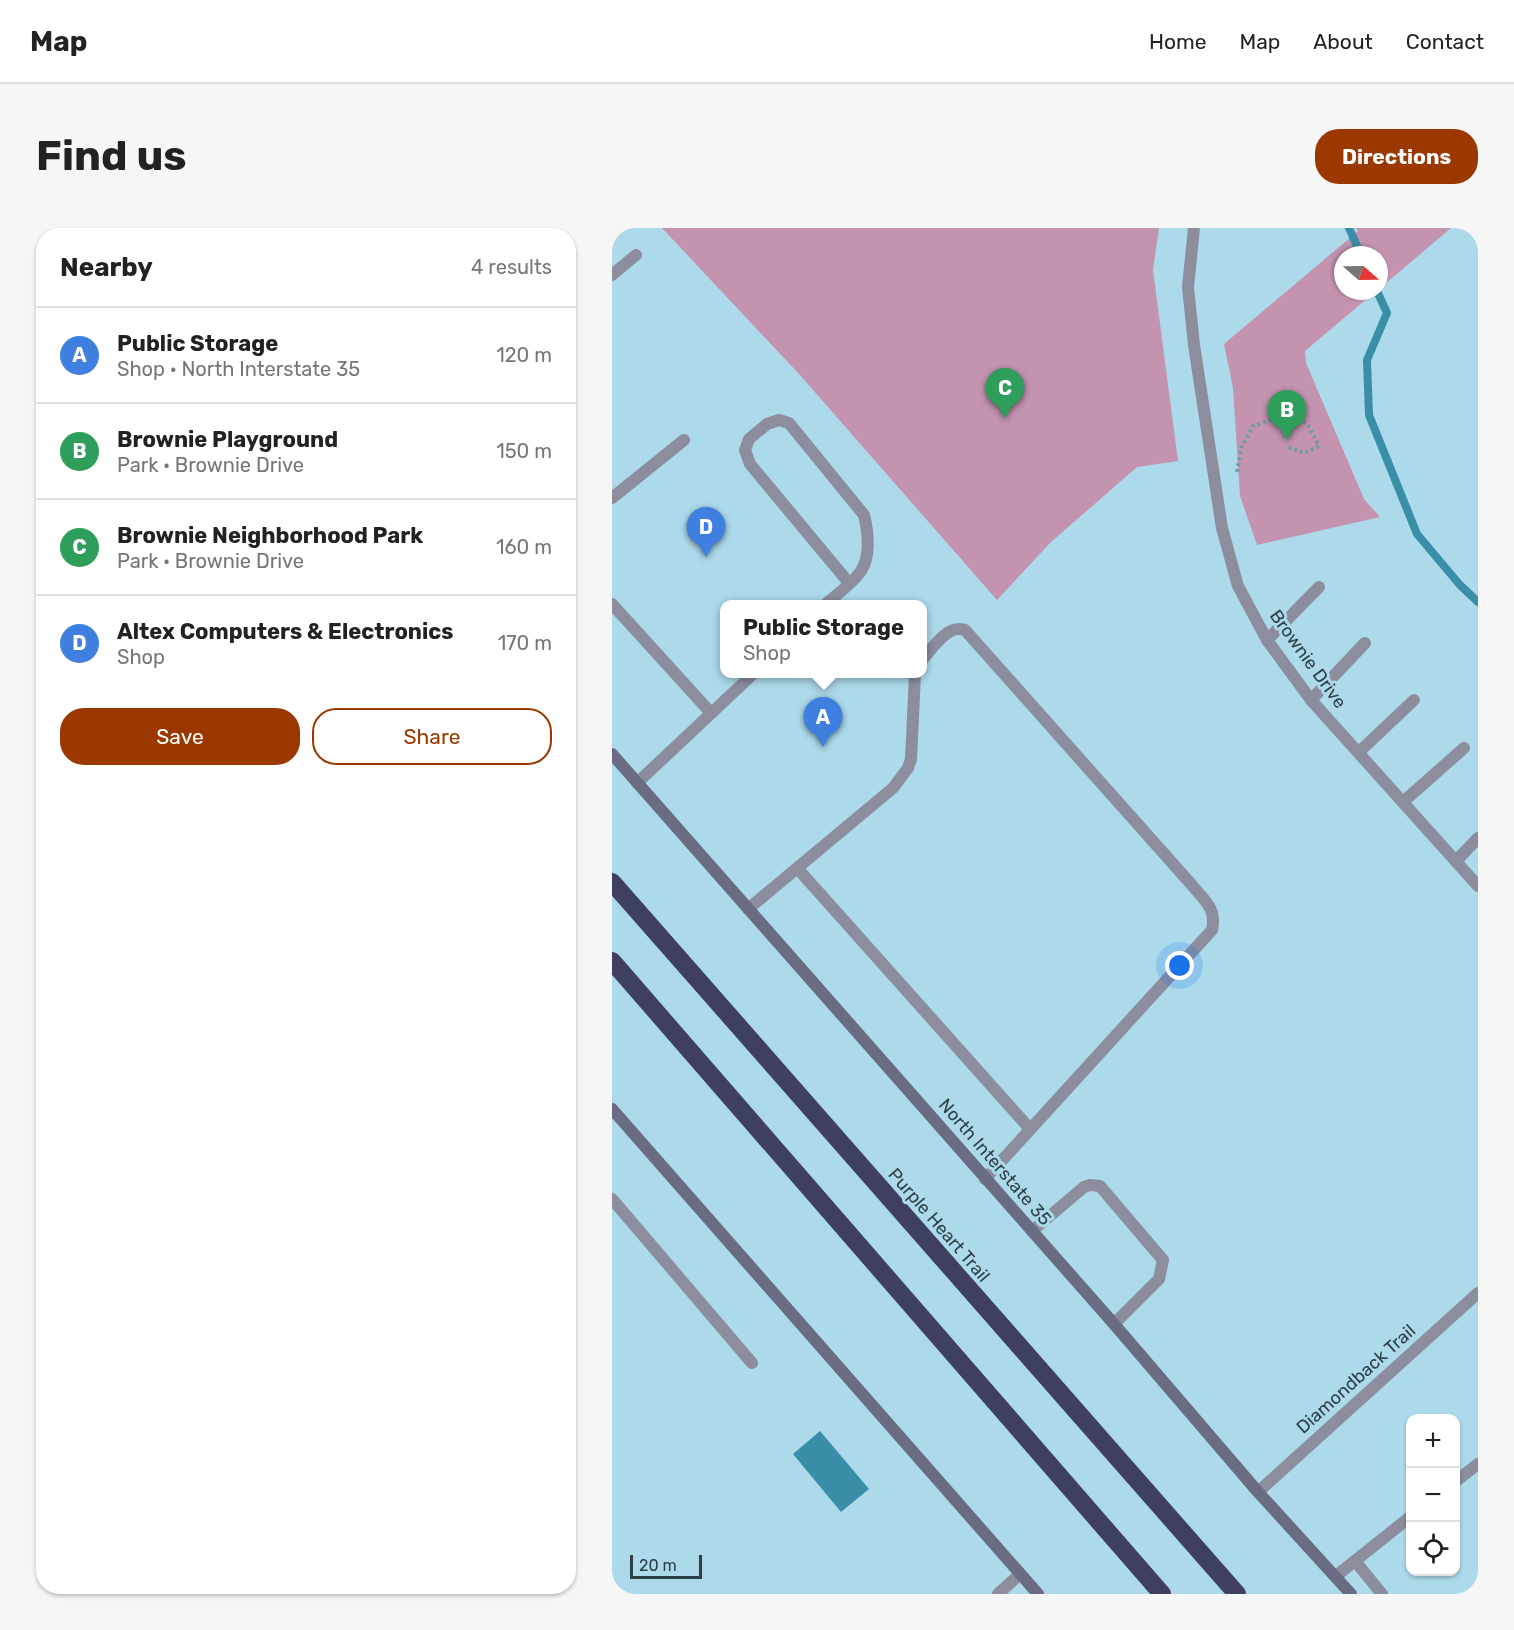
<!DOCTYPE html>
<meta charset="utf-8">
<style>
body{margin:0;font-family:Rubik,sans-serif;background:#f6f6f6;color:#222}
.controls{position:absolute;right:18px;bottom:18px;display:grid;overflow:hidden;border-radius:12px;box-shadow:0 2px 4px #0004}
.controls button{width:54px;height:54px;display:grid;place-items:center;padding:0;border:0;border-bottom:2px solid #e0e0e0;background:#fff;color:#222;font:30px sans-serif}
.compass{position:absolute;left:722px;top:18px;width:54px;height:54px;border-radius:50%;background:#fff;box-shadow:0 2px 4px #0004;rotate:110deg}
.scale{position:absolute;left:18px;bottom:15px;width:72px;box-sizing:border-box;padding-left:6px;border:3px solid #2d4047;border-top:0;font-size:16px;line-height:21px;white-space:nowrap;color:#2d4047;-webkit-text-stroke:4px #acdaeb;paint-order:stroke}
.you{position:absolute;left:568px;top:738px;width:21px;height:21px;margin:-15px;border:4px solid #fff;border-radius:50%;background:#1a73e8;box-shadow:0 0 0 9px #1a73e833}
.badge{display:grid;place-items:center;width:39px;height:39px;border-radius:50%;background:#9b3800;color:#fff;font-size:20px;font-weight:700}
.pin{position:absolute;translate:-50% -50px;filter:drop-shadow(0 2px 3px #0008)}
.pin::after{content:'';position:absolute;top:32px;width:21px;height:18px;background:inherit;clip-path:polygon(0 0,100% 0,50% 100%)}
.popup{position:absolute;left:108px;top:372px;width:207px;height:78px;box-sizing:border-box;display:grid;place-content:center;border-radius:12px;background:#fff;filter:drop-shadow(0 2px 4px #0005);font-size:20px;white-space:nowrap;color:#767676}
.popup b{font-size:22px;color:#222}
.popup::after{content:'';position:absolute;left:50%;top:100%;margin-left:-12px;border:12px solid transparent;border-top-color:#fff}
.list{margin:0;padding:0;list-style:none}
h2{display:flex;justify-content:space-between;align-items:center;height:78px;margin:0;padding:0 24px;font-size:26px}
h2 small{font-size:20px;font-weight:400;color:#767676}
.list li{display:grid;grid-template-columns:39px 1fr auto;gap:18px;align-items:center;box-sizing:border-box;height:96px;padding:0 24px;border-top:2px solid #e0e0e0}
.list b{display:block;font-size:22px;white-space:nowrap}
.list p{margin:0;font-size:20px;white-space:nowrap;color:#767676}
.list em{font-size:20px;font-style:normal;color:#767676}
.actions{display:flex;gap:12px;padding:18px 24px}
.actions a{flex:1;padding:14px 0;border:2px solid #9b3800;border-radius:24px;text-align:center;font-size:21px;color:#9b3800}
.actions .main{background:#9b3800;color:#fff}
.icon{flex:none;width:33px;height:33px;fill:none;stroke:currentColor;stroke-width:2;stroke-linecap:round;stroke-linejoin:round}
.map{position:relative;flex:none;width:866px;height:1366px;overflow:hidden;border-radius:24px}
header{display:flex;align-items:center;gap:36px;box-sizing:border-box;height:84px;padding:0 30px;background:#fff;border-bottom:2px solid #e0e0e0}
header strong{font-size:28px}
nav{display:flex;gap:33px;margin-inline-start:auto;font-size:21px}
.intro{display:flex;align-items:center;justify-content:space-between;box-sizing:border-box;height:144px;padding:0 36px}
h1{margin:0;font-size:42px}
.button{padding:15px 27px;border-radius:24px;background:#9b3800;color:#fff;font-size:21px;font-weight:700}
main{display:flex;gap:36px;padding:0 36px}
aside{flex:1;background:#fff;border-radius:24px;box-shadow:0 2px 4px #0004}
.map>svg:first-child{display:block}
</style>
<header>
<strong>Map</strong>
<nav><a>Home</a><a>Map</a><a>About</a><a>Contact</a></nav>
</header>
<div class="intro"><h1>Find us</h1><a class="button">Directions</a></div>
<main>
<aside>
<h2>Nearby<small>4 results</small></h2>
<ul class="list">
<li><span class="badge" style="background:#3f7fe0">A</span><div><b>Public Storage</b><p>Shop · North Interstate 35</p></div><em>120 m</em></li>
<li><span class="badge" style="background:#2e9e5b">B</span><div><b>Brownie Playground</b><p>Park · Brownie Drive</p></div><em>150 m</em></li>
<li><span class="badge" style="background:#2e9e5b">C</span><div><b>Brownie Neighborhood Park</b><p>Park · Brownie Drive</p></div><em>160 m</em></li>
<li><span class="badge" style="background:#3f7fe0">D</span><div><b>Altex Computers &amp; Electronics</b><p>Shop</p></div><em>170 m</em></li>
</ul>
<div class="actions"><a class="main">Save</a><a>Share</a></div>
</aside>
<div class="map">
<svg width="866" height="1366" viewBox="0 0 866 1366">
<rect width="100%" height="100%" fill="#acdaeb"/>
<g fill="#c393b0">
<path d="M50,0h497l-6,42 25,191 -41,6 -86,75 -54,58 -198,-226z"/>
<path d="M744,0h95l-72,61v-34h-36v36h33l-71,60 1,12 58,136 16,18 -123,28 -17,-49 -7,-108 -9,-44 134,-113z"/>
</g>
<path fill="#3a8ea8" d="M208,1203l49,58 -28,23 -48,-58z"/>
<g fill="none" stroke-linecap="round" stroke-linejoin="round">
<g stroke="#3a8ea8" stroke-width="8">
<path d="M737,0l12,27"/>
<path d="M765,63l10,22 -20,47 2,55 48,119 43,51 18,17"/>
</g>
<path stroke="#779aa7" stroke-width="4" stroke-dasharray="3 3" stroke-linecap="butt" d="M625,244l5,-26 11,-20 30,-10 24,7 12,23 -15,7 -17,-6"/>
<g stroke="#8c8d9d" stroke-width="12">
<path d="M0,47l24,-20"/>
<path d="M0,270l72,-58"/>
<path d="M0,376l99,109"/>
<path d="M214,376c9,-8 29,-23 35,-33 10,-15 7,-40 3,-56l-75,-92 -10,-3 -12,4 -18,15 -4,11 5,14 99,119"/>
<path d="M655,412l52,-53"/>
<path d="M310,432c11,-12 25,-36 43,-30l226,254c13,16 26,24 21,46l-227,249"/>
<path d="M699,472l54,-57"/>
<path d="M747,524l55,-52"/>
<path d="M25,555l116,-109"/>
<path d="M791,574l61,-54"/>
<path d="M844,633l22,-23"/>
<path d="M186,641l232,260"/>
<path d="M136,681l145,-121 15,-20 3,-9 4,-85"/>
<path d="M0,971l140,164"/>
<path d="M420,1003l52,-44 6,-2 10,1 63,74 -4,19 -45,45"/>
<path d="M844,1253l22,-17"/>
<path d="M743,1333l27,33"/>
<path d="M724,1348l74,-59"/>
<path d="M386,1366l22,-20"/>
</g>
<g stroke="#8c8d9d" stroke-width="12">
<path d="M582,0l-6,59 6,58 28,183 16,58 29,54 44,60 167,186"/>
<path d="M646,1264l220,-199"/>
</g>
<g stroke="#6a6c83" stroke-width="12">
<path d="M0,526l502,570 144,168 93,102"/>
<path d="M0,881l426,485"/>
</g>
<g stroke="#3f4060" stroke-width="18">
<path d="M0,654l625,712"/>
<path d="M0,733l550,633"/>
</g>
</g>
<g text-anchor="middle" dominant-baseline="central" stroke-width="6" stroke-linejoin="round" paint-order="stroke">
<g font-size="18" fill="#2d4047" stroke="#acdaeb">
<text transform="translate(696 431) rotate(54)">Brownie Drive</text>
<text transform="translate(383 934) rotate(49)">North Interstate 35</text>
<text transform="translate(327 997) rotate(49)">Purple Heart Trail</text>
<text transform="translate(744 1151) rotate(-42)">Diamondback Trail</text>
</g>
</g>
</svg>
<div class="controls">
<button>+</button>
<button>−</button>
<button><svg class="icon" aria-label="locate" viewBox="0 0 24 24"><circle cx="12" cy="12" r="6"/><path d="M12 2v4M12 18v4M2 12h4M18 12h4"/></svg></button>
</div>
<svg class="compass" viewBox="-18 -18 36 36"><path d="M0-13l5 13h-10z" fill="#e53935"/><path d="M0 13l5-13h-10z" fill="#767676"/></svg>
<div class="scale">20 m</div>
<div class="you"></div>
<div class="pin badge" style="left:211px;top:519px;background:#3f7fe0">A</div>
<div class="popup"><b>Public Storage</b>Shop</div>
<div class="pin badge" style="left:675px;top:212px;background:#2e9e5b">B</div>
<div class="pin badge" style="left:393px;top:190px;background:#2e9e5b">C</div>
<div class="pin badge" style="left:94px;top:329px;background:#3f7fe0">D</div>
</div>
</main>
